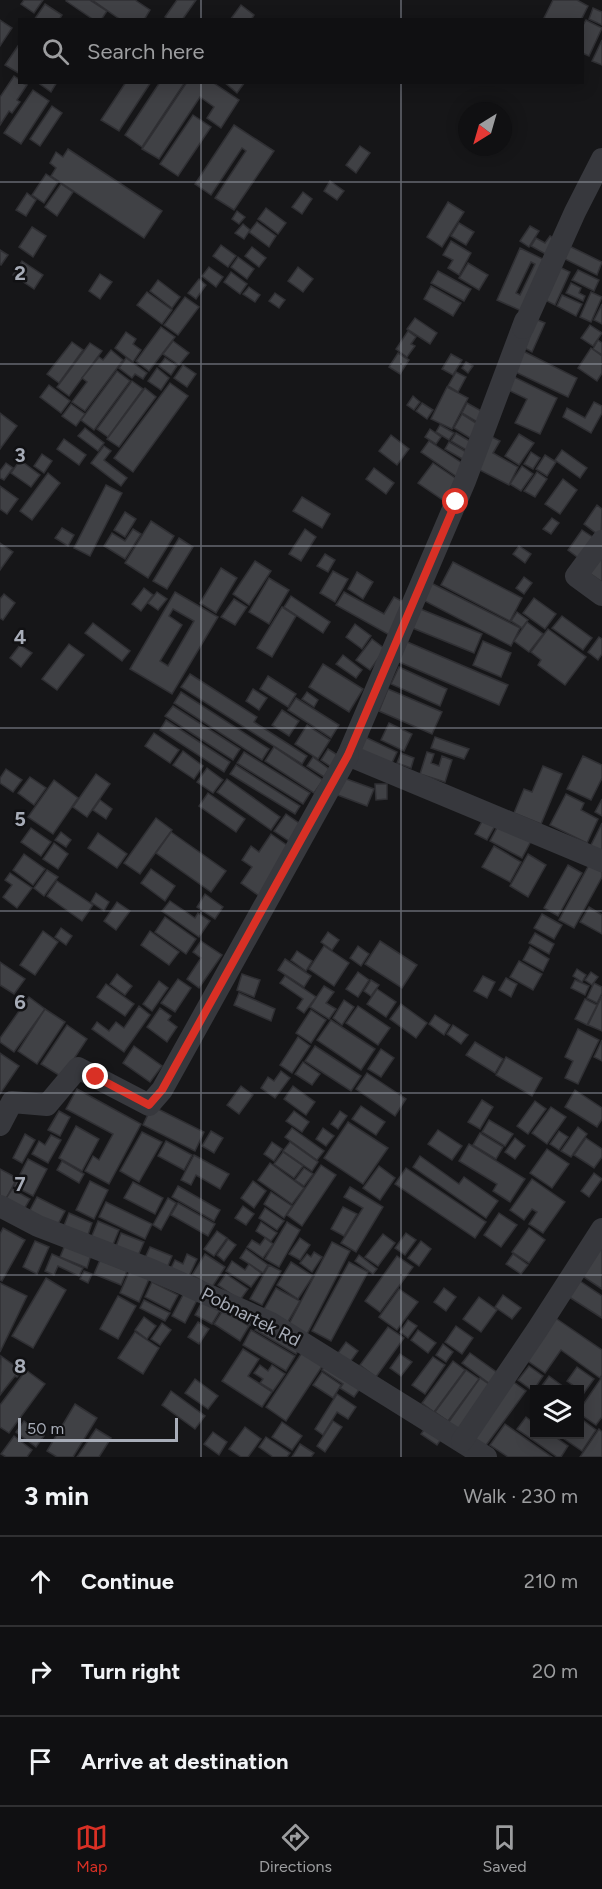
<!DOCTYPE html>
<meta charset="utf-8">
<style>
body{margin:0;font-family:Figtree,sans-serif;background:#1e1e20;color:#f1f3f6}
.controls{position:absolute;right:18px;bottom:18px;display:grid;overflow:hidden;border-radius:0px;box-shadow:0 3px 15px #0003}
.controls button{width:54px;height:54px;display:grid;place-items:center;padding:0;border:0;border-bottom:2px solid #303032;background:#101012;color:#f1f3f6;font:30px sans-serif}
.compass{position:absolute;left:458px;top:102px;width:54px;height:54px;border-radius:50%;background:#101012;box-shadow:0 3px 15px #0003;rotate:217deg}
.scale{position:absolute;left:18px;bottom:15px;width:160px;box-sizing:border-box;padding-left:6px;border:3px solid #a8adb8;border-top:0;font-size:16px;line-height:21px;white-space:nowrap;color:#a8adb8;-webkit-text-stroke:4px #111113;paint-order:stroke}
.stop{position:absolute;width:18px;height:18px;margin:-14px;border:4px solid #d93025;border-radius:50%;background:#fff}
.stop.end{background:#d93025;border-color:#fff;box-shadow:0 2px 6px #0008}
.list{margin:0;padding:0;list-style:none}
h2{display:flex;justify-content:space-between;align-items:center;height:78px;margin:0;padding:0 24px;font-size:26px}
h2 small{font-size:20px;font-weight:400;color:#9c9d9f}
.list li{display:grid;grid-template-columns:39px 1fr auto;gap:18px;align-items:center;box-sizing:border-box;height:90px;padding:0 24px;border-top:2px solid #303032}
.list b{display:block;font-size:22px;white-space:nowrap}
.list em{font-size:20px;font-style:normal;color:#9c9d9f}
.icon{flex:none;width:33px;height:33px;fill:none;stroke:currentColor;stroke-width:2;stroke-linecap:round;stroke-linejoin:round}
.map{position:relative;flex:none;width:602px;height:1457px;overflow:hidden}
.search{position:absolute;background:#101012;box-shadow:0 3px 15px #0003;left:18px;right:18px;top:18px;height:66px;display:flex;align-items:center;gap:15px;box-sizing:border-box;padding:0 21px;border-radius:0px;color:#9c9d9f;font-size:22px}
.sheet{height:348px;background:#101012}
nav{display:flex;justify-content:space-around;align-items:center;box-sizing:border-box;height:84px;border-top:2px solid #303032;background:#101012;font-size:16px;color:#9c9d9f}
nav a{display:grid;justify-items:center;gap:3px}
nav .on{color:#d93025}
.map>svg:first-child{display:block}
</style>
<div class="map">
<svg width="602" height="1457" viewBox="0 0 602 1457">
<rect width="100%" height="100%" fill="#161618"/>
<g fill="#404145" stroke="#303034" stroke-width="1.5" fill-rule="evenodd">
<path d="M24,0h19l-9,13 -13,-9z"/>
<path d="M67,0h23l17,11 -6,9h-7l-28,-19z"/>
<path d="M92,0h43l15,10 -6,10h-23z"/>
<path d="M177,0h19l-14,20h-14l-3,-3z"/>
<path d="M553,0h24l11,6 -7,14h-33l-4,-2z"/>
<path d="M45,4l17,11 -3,5h-25z"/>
<path d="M241,5l13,10 -3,5h-21z"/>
<path d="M593,8l9,4v13l-13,-6z"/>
<path d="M0,20l12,8 -12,18z"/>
<path d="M586,20l16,8 -13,28 -7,-3v-26z"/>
<path d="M602,40v25l-10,-4z"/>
<path d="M20,43v31l-15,-9z"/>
<path d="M14,76l6,4v2l7,3 -10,15 3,2 -8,11 -3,-2 -9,14v-28z"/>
<path d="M37,82h20l-6,10z"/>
<path d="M126,82h25l-32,49 -18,-11z"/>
<path d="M160,82h25l-43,65 -17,-12z"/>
<path d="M187,82h25l27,18 -18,28 -14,-10 7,-11 -14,-10 -41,62 -17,-10z"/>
<path d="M224,82h21l-8,11z"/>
<path d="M33,90l16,11 -28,43 -17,-11z"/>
<path d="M52,106l10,7 -22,33 -10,-7z"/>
<path d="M193,115l18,12 -33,49 -18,-12z"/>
<path d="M234,125l40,26 -40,59 -19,-12 31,-47 -4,-3 -31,47 -16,-11z"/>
<path d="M360,146l10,7 -14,20 -10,-8z"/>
<path d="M68,149l94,62 -18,27 -93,-62 5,-8 -6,-5 6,-11 7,5z"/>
<path d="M46,174l12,8 -14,21 -12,-8z"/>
<path d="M330,181l14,10 -7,9 -13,-9z"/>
<path d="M61,184l12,8 -16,24 -12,-9z"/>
<path d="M303,192l9,7 -10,15 -10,-7z"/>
<path d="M27,193l9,7 -10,16 -10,-6z"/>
<path d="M448,202l16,10 -22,35 -15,-10z"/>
<path d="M266,208l20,15 -8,11 -20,-15z"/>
<path d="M237,211l8,6 -6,7 -7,-5z"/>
<path d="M257,222l19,14 -7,11 -20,-15z"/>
<path d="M459,223l15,9 -8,13 -15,-9z"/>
<path d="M243,224l7,6 -6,9 -9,-6z"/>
<path d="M530,226l9,5 -10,16 -9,-6z"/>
<path d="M32,227l14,9 -13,21 -14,-10z"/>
<path d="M550,236l10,6 -9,15 -20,-11 5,-8 9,5z"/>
<path d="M451,241l20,12 -12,22 -11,-7 5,-8 -10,-5z"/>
<path d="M563,243l39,19 -5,13 -40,-20z"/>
<path d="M221,245l15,11 -8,11 -15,-11z"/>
<path d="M252,247l14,11 -7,9 -14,-11z"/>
<path d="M520,248l29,14 -23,51 -29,-13zM531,262l4,2 -15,31 -4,-2z"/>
<path d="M0,250l8,5 -7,10 -1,-1z"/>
<path d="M238,257l16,12 -7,10 -16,-12z"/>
<path d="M22,261l21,14 -9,14 -21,-14z"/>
<path d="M468,263l20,12 -9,15 -20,-12z"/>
<path d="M555,265l15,7 -15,33 -16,-8z"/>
<path d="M209,267l14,10 -7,10 -14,-11z"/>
<path d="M298,267l15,12 -10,13 -15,-11z"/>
<path d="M578,270l21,10 -5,11 -22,-11z"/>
<path d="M438,271l33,18 -7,12 -33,-18z"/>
<path d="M231,272l16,12 -7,10 -16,-12z"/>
<path d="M100,274l12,8 -12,17 -11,-8z"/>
<path d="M199,279l7,6 -10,14 -8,-6z"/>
<path d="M158,280l22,17 -8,11 -22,-17z"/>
<path d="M571,283l10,5 -2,5 6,3 -2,5 -17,-8z"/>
<path d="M431,286l30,17 -8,13 -29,-17z"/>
<path d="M249,287l11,8 -5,7 -12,-8z"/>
<path d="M147,292l25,18 -10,14 -25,-19z"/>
<path d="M591,292l11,5 -11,25 -11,-5z"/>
<path d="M275,293l10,7 -6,8 -10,-7z"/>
<path d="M562,295l20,9 -6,12 -19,-10z"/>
<path d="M185,297l14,10 -21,28 -14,-10z"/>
<path d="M602,304v20l-8,-4z"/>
<path d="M415,318l22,15 -7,11 -23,-15z"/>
<path d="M533,318l12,5 -13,29 -11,-6z"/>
<path d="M590,325l12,8 -9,13 -12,-8z"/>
<path d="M161,327l14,10 -26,34 -13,-10z"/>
<path d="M408,331l8,6 -5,7 4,2 -8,11 -11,-8z"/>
<path d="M126,332l10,7 -3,5 8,6 -8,12 -18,-14z"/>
<path d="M598,340l4,3v12l-9,-6z"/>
<path d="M173,341l16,12 -10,12 -16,-11z"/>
<path d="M72,342l11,8 -24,33 -12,-9z"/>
<path d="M90,343l12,8 -33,45 -12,-9z"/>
<path d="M591,348l11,8v17l-5,8 -19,-13z"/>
<path d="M111,350l12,10 -38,51 -13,-9 15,-20 -5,-4 17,-21 4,3z"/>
<path d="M521,350l56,28 -9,19 -57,-27z"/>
<path d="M398,353l11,7 -9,14 -11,-7z"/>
<path d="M451,354l11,6 -9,15 -11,-6z"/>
<path d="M126,358l21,15 -4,6 -8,-5 -3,4 -13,-10z"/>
<path d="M165,358l12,8 -6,9 -12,-9z"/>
<path d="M466,362l7,4 -5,7 -6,-5z"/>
<path d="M183,365l13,9 -9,13 -13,-9z"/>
<path d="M157,368l12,10 -8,12 -13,-9z"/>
<path d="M117,371l13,10 -36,49 -13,-10z"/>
<path d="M456,372l10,5 -8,15 -10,-6z"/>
<path d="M508,374l49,24 -17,36 -25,-11 12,-24 -25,-12z"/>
<path d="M132,381l11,8 -35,48 -11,-8z"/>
<path d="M170,383l18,13 -55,76 -19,-14z"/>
<path d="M49,385l21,16 -9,12 -21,-16z"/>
<path d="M447,387l21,11 -16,31 -21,-10z"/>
<path d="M145,388l11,9 -37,50 -12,-8z"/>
<path d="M413,396l7,6 -6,8 -7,-5z"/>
<path d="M594,402l8,4v7l-11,20 -28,-16 4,-9 18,10z"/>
<path d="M422,403l11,7 -6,9 -11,-8z"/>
<path d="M467,403l18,10 -6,10 -17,-10z"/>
<path d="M71,404l14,10 -9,12 -14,-10z"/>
<path d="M0,413l17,13 -17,23z"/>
<path d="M462,414l17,11 -9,13 -16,-10z"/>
<path d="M440,425l14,8 -5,7 -13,-8z"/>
<path d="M85,428l19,15 -6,8 -20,-15z"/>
<path d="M430,429l11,8 -5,7 -11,-7z"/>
<path d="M456,433l17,10 -5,8 -17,-10z"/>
<path d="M519,434l15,9 -15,22 -14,-9z"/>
<path d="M391,435l18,14 -12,16 -18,-14z"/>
<path d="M488,435l12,6 -7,12 25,14 -9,18 -37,-19z"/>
<path d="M64,439l22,16 -7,10 -22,-16z"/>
<path d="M429,441l39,26 -8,12 -39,-27z"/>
<path d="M449,442l19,11 -4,7 -19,-11z"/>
<path d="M104,446l7,5 -7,9 23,18 -6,8 -30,-23z"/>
<path d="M562,450l25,18 -7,10 -25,-18z"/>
<path d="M531,452l9,6 -7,11 -9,-5z"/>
<path d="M42,454l10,7 -8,12 -10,-7z"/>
<path d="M545,455l11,7 -9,14 -11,-7z"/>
<path d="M20,460l20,15 -9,12 -20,-14z"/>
<path d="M6,463l7,5 -9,12 -4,-2v-7z"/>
<path d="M433,463l31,21 -14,21 -32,-22z"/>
<path d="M522,466l11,8 -12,17 -11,-7z"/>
<path d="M374,468l20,15 -8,11 -20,-15z"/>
<path d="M537,472l10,7 -12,18 -11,-6z"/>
<path d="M48,473l12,10 -28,37 -12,-9z"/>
<path d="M563,479l14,11 -17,24 -15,-10z"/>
<path d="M106,485l16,8 -32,63 -16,-8z"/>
<path d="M0,486l18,13 -11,15 -7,-5z"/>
<path d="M302,497l28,17 -8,14 -29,-17z"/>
<path d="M597,505l5,4 -1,28 -17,-13z"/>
<path d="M125,512l11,7 -11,18 -11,-7z"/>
<path d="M552,518l7,5 -8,11 -8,-5z"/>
<path d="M151,521l23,15 -26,42 -23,-15z"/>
<path d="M62,528l12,7 -6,11 -13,-8z"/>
<path d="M133,529l8,5 -16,25 -21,-13 8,-13 13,8z"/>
<path d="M305,529l11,8 -15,24 -12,-7z"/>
<path d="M582,530l18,12 -15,21 -17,-13z"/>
<path d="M179,538l14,9 -26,42 -14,-8z"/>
<path d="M0,543l13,9 -13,18z"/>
<path d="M519,546l12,8 -6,9 -12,-9z"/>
<path d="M602,546v36l-17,-12z"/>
<path d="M325,554l10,6 -7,12 -11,-6z"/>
<path d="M255,561l16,10 -22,34 -16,-11z"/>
<path d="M453,562l69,36 -12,23 -69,-36z"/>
<path d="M221,568l16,10 -21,35 -16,-10z"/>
<path d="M333,571l15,8 -13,23 -15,-9z"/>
<path d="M357,572l16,10 -10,17 -15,-10z"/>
<path d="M524,577l8,6 -8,11 -8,-6z"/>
<path d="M269,578l20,12 -20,34 -20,-12z"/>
<path d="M431,583l89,45 -9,18 -88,-46z"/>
<path d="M144,588l9,7 -12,16 -9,-7z"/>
<path d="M157,592l10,7 -9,11 -10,-7z"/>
<path d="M175,592l43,25 -46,77 -42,-25zM173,609l21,12 -26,45 -8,-5 22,-36 -13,-9z"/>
<path d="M344,592l40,22 10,-17 17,9 -18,31 -57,-32z"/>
<path d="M4,594l11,9 -12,17 -3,-2v-19z"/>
<path d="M291,596l39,26 -7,11 -39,-26z"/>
<path d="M534,598l22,16 -11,15 -22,-16z"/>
<path d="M234,599l13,8 -12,18 -14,-8z"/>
<path d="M282,607l14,9 -24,41 -15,-9z"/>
<path d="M418,608l64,26 -8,19 -64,-26z"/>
<path d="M517,612l11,8 -6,8 -11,-7z"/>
<path d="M562,616l30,22 -9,12 -31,-22z"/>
<path d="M527,622l16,12 -14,18 -15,-11z"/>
<path d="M93,623l37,28 -8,10 -37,-28z"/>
<path d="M355,624l16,12 -9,13 -16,-12z"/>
<path d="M548,629l38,28 -21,28 -27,-20 3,-5 -10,-8z"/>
<path d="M599,637l3,2v15l-4,6 -10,-8z"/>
<path d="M372,639l13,10 -15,21 -14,-10z"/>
<path d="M405,641l103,44 -9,20 -102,-44z"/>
<path d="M483,641l28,12 -10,24 -28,-12z"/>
<path d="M69,644l15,11 -27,35 -15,-11z"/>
<path d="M20,645l12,8 -11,14 -11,-9z"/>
<path d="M343,655l19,15 -6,8 -20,-14z"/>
<path d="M323,664l40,25 -14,23 -40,-25z"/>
<path d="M399,667l48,22 -7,17 -49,-22z"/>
<path d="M190,674l67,43 -3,5 53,34 -5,8 -121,-77z"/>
<path d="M268,676l28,18 -8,13 -28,-18z"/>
<path d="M253,689l14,9 -8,12 -13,-9z"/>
<path d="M388,689l54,23 -10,22 -53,-23z"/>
<path d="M181,692l88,57 -7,11 -88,-57z"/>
<path d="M307,692l11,8 -4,7 -12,-8z"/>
<path d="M296,698l43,27 -8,13 -43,-28z"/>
<path d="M173,706l67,43 -7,11 -68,-44z"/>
<path d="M282,710l17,11 -10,15 -17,-11z"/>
<path d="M166,720l64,42 -6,10 -64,-42z"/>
<path d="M389,723l23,11 -8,17 -23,-11z"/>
<path d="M307,725l23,15 -12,19 -23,-15z"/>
<path d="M154,733l25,17 -9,13 -25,-17z"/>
<path d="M363,736l34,16 -7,15 -34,-16z"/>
<path d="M435,737l34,12 -5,10 -33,-11z"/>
<path d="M274,747l49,33 -9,13 -49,-32z"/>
<path d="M328,749l14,9 -8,11 -13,-9z"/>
<path d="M183,751l20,15 -9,13 -21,-14z"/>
<path d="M244,752l66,41 -7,11 -66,-41z"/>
<path d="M427,752l7,2 -3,9 8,3 3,-10 10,4 -7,22 -25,-8z"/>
<path d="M401,753l13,5 -3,10 -14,-5z"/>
<path d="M583,756l19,9v13l-11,22 -24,-11z"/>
<path d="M313,757l16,12 -5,8 -17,-11z"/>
<path d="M236,765l64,41 -5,8 -65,-40z"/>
<path d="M543,766l19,8 -21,50 -27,-11 10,-24 8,3z"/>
<path d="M207,768l16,12 -10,13 -16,-11z"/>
<path d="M6,769l16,11 -9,12 -13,-9v-5z"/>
<path d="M96,774l14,10 -23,33 -14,-10z"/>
<path d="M30,777l16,11 -12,17 -16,-12z"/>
<path d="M341,777l33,12 -7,17 -32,-12z"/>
<path d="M227,779l53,38 -9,13 -54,-38z"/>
<path d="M54,780l24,18 -25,36 -25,-17z"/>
<path d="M375,784h12v15l-11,1z"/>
<path d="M208,793l37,26 -9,13 -37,-26z"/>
<path d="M566,794l18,9 -3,7 17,9 -11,24 -37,-18z"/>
<path d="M602,799v17l-7,-4z"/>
<path d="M100,800l12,9 -6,10 -13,-9z"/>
<path d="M286,814l20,14 -11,17 -21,-14z"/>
<path d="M156,818l16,12 -32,44 -16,-11z"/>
<path d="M484,818l12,6 -9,16 -12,-6z"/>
<path d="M602,823v30l-12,-6z"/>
<path d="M499,824l32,17 -9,17 -32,-17z"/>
<path d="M31,828l20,14 -10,14 -20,-14z"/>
<path d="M61,832l10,8 -5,7 -11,-7z"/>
<path d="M171,832l55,39 -15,21 -55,-39z"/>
<path d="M98,833l29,21 -10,14 -29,-20z"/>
<path d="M271,834l24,17 -33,47 -21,-15 11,-16 -10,-7 9,-14 8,6z"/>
<path d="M54,843l14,11 -10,15 -15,-10z"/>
<path d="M494,846l27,16 -11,20 -28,-15z"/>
<path d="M24,854l21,15 -12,16 -20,-15z"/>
<path d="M528,854l18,11 -18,32 -18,-11z"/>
<path d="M568,865l14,8 -24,43 -14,-8z"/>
<path d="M589,865l13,7v5l-28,51 -15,-8z"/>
<path d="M151,869l24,17 -10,15 -24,-18z"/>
<path d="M47,870l11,7 -14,19 -10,-8z"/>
<path d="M10,873l22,15 -15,20 -14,-11 9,-12 -7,-5z"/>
<path d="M57,881l36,24 -11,16 -35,-25z"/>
<path d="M96,893l13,9 -5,9 -13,-9z"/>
<path d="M205,894l18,13 -8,12 -18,-12z"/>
<path d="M170,901l25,17 3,-5 12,8 -11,16 -37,-26z"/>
<path d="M117,902l13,9 -14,19 -12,-9z"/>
<path d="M589,907l13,8v19l-22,-12z"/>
<path d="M542,914l20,11 -8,14 -20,-11z"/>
<path d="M165,917l31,22 -10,15 -31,-22z"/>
<path d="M61,928l11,8 -6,9 -11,-8z"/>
<path d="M43,931l15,11 -23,33 -15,-10z"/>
<path d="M150,931l29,21 -10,13 -28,-20z"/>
<path d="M328,932l11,8 -7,10 -11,-8z"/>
<path d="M535,933l19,11 -5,10 -20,-11z"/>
<path d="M201,941l21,14 -23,33 -12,-9 14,-21 -8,-6z"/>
<path d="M380,941l37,24 -15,23 -37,-24z"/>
<path d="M324,946l25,17 -15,23 -25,-17z"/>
<path d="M358,946l11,8 -8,12 -11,-8z"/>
<path d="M530,947l19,12 -6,12 -20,-11z"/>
<path d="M297,951l15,10 -6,10 -15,-11z"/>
<path d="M285,959l26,17 -7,11 -26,-17z"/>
<path d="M519,961l23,13 -9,16 -23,-13z"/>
<path d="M0,962l25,17 -11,15 -14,-9z"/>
<path d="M577,969l9,6 -4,7 -9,-6z"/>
<path d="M358,972l11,8 -11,17 -12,-8z"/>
<path d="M591,972l7,5 -6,8 -7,-5z"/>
<path d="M117,974l15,12 -7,9 -15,-11z"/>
<path d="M242,974l18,6 -6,17 -17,-7z"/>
<path d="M285,976l31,21 -12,16 -7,-5 6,-9 -23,-16z"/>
<path d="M483,976l12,6 -8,16 -13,-7z"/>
<path d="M506,978l11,6 -6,13 -12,-7z"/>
<path d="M178,979l13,9 -16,24 -14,-9z"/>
<path d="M371,980l8,5 -8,11 -7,-5z"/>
<path d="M575,980l14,6 -4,9 -14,-7z"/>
<path d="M159,981l9,7 -16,23 -9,-7z"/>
<path d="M594,983l8,4v6l-5,10 -10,-5z"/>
<path d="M106,984l28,20 -9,12 -28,-19z"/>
<path d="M324,986l10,6 -8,11 10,6 -7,10 -19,-12z"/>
<path d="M377,989l19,13 -10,15 -19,-13z"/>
<path d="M239,993l36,16 -4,12 -37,-16z"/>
<path d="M602,996v35l-14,-6z"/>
<path d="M29,997l16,12 -31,43 -14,-10v-4z"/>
<path d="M585,999l12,6 -10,20 -12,-6z"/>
<path d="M344,1000l10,7 -12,18 -9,-7z"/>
<path d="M401,1004l26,19 -11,15 -26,-19z"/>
<path d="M139,1006l11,9 -26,37 -32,-23 5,-7 12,9 7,-9 8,6z"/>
<path d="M358,1006l32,22 -12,17 -32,-22z"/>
<path d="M160,1008l11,8 -3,4 9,7 -10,15 -20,-15z"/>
<path d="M45,1009l20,13 -28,42 -19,-13z"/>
<path d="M311,1010l15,10 -15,23 -15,-10z"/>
<path d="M435,1015l15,10 -6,10 -15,-11z"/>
<path d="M331,1020l44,29 -14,21 -44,-30z"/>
<path d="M67,1025l20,14 -25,38 -21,-13z"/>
<path d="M453,1025l15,10 -7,9 -14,-10z"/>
<path d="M578,1029l21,11 -21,44 -13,-6 8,-17 -8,-4z"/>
<path d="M298,1037l12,9 -18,27 -12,-8z"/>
<path d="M602,1040v21l-8,-4z"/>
<path d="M475,1042l28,17 -8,14 -29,-18z"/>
<path d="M134,1046l28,20 -12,16 -27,-19z"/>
<path d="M315,1046l46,30 -10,15 -46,-30z"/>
<path d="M381,1049l13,9 -13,19 -13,-8z"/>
<path d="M0,1053l19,13 -19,28z"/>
<path d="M506,1057l36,21 -10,18 -36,-21z"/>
<path d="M303,1062l17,12 -8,11 -17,-11z"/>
<path d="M281,1071l9,7 -15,20 -14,-10 7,-11 6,4z"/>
<path d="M367,1073l39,26 -11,17 -39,-27z"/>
<path d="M241,1086l12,9 -14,19 -12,-9z"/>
<path d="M293,1086l22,16 -9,13 -22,-16z"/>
<path d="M77,1089l64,35 -32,60 -24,-13 8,-15 6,4 14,-26 -47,-25z"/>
<path d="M575,1090l27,18v11l-5,8 -32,-20z"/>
<path d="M482,1100l11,7 -13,22 -12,-7z"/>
<path d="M535,1101l11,8 -18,25 -11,-8z"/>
<path d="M152,1106l52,26 -9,19 -52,-26z"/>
<path d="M361,1106l24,16 -9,13 -24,-16z"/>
<path d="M551,1107l15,10 -19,27 -15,-11z"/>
<path d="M59,1111l11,6 -10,19 -12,-6z"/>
<path d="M294,1111l15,11 -7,10 -16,-11z"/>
<path d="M340,1111l7,5 -9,13 -7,-5z"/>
<path d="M489,1120l24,14 -8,12 -23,-14z"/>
<path d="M348,1122l40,26 -25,36 -39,-26z"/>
<path d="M76,1126l23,13 -17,32 -23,-13z"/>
<path d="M578,1127l9,7 -16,23 -10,-6z"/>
<path d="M292,1128l32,23 -7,9 -32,-23z"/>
<path d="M323,1128l11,8 -8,10 -10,-7z"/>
<path d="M438,1130l24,16 -10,14 -24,-16z"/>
<path d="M211,1131l12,7 -9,15 -12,-7z"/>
<path d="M559,1131l9,6 -9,13 -9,-6z"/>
<path d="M142,1132l20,10 -23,40 -19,-11z"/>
<path d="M480,1133l23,14 -7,12 -23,-14z"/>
<path d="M25,1134l10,6 -13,23 -9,-5z"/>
<path d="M51,1135l10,5 -13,23 -16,-9 7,-13 6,4z"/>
<path d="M515,1138l10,8 -10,13 -10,-7z"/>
<path d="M586,1138l16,11v8l-8,11 -20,-13z"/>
<path d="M166,1141l26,14 -8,15 -26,-14z"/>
<path d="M272,1142l10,7 -8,12 -10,-7z"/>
<path d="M290,1142l28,20 -6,9 -29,-20z"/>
<path d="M469,1144l56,35 -15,23 -17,-11 4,-7 -38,-23z"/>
<path d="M547,1149l22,15 -17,24 -22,-15z"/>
<path d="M283,1152l20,14 -9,12 -20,-14z"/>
<path d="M194,1155l35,19 -9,15 -24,-14 -5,10 -10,-5z"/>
<path d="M420,1156l39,28 5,-7 34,24 -12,17 -73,-51z"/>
<path d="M28,1159l19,10 -14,27 -19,-10z"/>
<path d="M62,1161l22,13 -5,9 -22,-13z"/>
<path d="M270,1163l34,25 -12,16 -34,-24z"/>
<path d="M321,1165l15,10 -34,51 -15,-11z"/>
<path d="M379,1166l16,12 -15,22 -17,-12z"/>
<path d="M304,1168l9,6 -9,12 -9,-6z"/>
<path d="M406,1168l80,54 -11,16 -80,-54z"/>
<path d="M0,1169l17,9 -12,23 -5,-3z"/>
<path d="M594,1173l8,6 -13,18 -8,-6z"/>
<path d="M532,1179l33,23 -22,31 -14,-9 8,-12 -5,-3 -8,11 -14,-10z"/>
<path d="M90,1181l18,9 -14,29 -18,-9z"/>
<path d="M253,1181l13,10 -12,17 -13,-10z"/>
<path d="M133,1182l30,16 -8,16 -31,-16z"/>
<path d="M178,1186l42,24 -6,11 -42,-24z"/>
<path d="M350,1187l33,20 -27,45 -15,-9 22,-35 -19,-11z"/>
<path d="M12,1189l18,10 -7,12 -18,-11z"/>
<path d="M271,1192l21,14 -8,12 -20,-14z"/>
<path d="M37,1197l28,14 -8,15 -28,-14z"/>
<path d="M168,1198l8,5 -15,27 -8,-5z"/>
<path d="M106,1202l46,22 -7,15 -46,-22z"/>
<path d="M178,1203l37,21 -7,12 -37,-21z"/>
<path d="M243,1206l11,8 -8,11 -11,-7z"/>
<path d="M343,1207l14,7 -13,22 -13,-7z"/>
<path d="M265,1208l19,13 -7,9 -18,-12z"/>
<path d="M69,1213l23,10 -5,15 -24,-10z"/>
<path d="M499,1213l18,12 -16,22 -17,-12z"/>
<path d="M98,1221l21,9 -7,17 -21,-9z"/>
<path d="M261,1222l16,11 -6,8 -15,-10z"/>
<path d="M287,1222l13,8 -21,37 -14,-8z"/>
<path d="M3,1228l22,12 -23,41 -2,-1v-46z"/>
<path d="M529,1228l16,12 -16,23 -17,-11z"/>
<path d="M217,1231l10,7 -13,18 -10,-7z"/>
<path d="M121,1233l23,9 -7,16 -22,-9z"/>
<path d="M406,1233l10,7 -11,15 -10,-7z"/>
<path d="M383,1234l12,9 -17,23 -13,-9z"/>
<path d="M265,1238l8,6 -10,14 -16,-11 5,-7 8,5z"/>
<path d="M300,1238l10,7 -10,15 -11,-6z"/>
<path d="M228,1239l8,6 -12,16 -7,-6z"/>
<path d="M35,1241l14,6 -12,27 -14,-7z"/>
<path d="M421,1241l10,8 -12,17 -11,-8z"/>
<path d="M332,1242l18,9 -44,85 -18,-10z"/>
<path d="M65,1245l26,10 -4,13 -27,-11z"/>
<path d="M596,1246l6,4v39l-24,-16z"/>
<path d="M150,1247l22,9 -5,12 -22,-10z"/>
<path d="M246,1249l22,16 -5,8 -23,-15z"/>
<path d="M314,1252l8,5 -10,15 -12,-9 7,-9 4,3z"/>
<path d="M52,1254l31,14 -4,8 -21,-10 -4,9 -9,-4z"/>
<path d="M187,1254l10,5 -8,17 -18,-8 4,-8 8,4z"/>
<path d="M205,1254l20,13 -13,20 -20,-12z"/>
<path d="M513,1254l15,11 -7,9 -15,-10z"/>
<path d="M359,1255l18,14 -4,5 -18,-13z"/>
<path d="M397,1256l16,11 -33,45 -15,-11z"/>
<path d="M100,1260l27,11 -6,14 -27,-11z"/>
<path d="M232,1261l13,9 4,-6 12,9 -10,14 -25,-16z"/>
<path d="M291,1262l22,14 -15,23 -21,-14z"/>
<path d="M349,1262l19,10 -37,69 -19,-10z"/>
<path d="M269,1265l12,6 -19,34 -12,-6z"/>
<path d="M130,1270l19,9 -10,23 -19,-9z"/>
<path d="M84,1271l8,3 -4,9 -8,-4z"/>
<path d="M226,1274l22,15 -8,11 -22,-15z"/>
<path d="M46,1278l20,12 -33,58 -21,-12z"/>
<path d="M577,1279l25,17v22l-36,-23z"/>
<path d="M152,1282l26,13 -8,15 -25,-13z"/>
<path d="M0,1283l27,13 -27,56z"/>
<path d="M276,1288l24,13 -14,24 -23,-14z"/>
<path d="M444,1288l12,9 -10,14 -12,-9z"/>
<path d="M399,1289l19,13 -21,28 -18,-13z"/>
<path d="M184,1293l13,7 -12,23 -13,-7z"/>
<path d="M503,1295l18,13 -9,11 -17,-12z"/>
<path d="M118,1296l18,10 -18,33 -18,-10z"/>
<path d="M479,1297l18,13 -16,22 -18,-13z"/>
<path d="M144,1300l26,13 -5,8 -25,-13z"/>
<path d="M203,1300l18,9 -9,15 -17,-9z"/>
<path d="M223,1310l26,16 -9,15 -26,-17z"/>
<path d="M144,1317l12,9 -9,13 -12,-9z"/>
<path d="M554,1317l48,33v25l-2,3 -39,-28 -16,23 -20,-14z"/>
<path d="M408,1320l9,6 -9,12 -8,-6z"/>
<path d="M261,1321l40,24 -5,9 -41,-24z"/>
<path d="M198,1322l11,7 -10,15 -11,-7z"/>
<path d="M162,1323l9,7 -11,15 -9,-6z"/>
<path d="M456,1326l17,12 -11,16 -17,-12z"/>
<path d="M388,1327l16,11 -28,39 -16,-12z"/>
<path d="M251,1330l44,26 -9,15 -43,-26z"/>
<path d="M418,1330l18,13 -8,10 -17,-13z"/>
<path d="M135,1332l24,16 -16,26 -25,-16z"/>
<path d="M346,1342l12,9 -8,11 -12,-9z"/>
<path d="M443,1344l10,8 -7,10 -10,-7z"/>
<path d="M243,1349l16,10 -11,17 24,16 -10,15 -40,-26z"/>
<path d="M303,1351l20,14 -37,56 -20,-14z"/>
<path d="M470,1353l32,23 -8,11 -32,-24z"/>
<path d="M400,1354l12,8 -11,14 -11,-8z"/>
<path d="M1,1356l21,15 -5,6 -2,-1 -15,19z"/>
<path d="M433,1357l12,8 -20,29 -13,-9z"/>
<path d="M453,1361l12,9 -31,42 -12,-9z"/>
<path d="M326,1364l35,23 -7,10 -14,-9 3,-4 -21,-14z"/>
<path d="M260,1365l8,6 4,-6 13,9 -12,17 -13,-8 3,-4 -9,-6z"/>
<path d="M529,1366l14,10 -10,15 -15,-11z"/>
<path d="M577,1367l17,12 -10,14 -17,-12z"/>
<path d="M26,1370l19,14 -36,49 -9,-6v-22z"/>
<path d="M466,1370l13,9 -31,42 -13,-9z"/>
<path d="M322,1372l19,13 -8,13 -20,-13z"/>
<path d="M549,1376l19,14h-24l-3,-3z"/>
<path d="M602,1377v40l-6,8 -16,-11v-5z"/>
<path d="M480,1378l16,11 -33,44 -15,-10z"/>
<path d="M508,1378l18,13 -42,57 -17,-13z"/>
<path d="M195,1379l23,17 -10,13 -23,-16z"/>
<path d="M171,1391l34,25 -10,13 -33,-24z"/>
<path d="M337,1394l19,13 -8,12 -11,-7 -14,23 -8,-6z"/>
<path d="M75,1404l22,14 -24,39h-16l-10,-6z"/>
<path d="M526,1417l8,6v11h17l17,12 -7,11h-4l-40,-28z"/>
<path d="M580,1418l16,12 -14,21 -22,-15 20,-2z"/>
<path d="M24,1421l20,15 -8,11 -20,-15z"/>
<path d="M333,1421l9,6 -17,25 -8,-6z"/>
<path d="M282,1422l20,14 -10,14 -20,-13z"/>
<path d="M428,1424l16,11 -7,10 -16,-11z"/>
<path d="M505,1424l47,33h-44l-18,-12z"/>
<path d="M245,1427l16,12 -13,18h-7l-12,-8z"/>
<path d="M96,1429l15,9 -12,19h-22z"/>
<path d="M599,1429l3,3v25h-22z"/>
<path d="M213,1432l14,10 -8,13 -15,-11z"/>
<path d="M14,1436l18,14 -5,7h-21l-5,-3z"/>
<path d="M266,1437l24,16 -3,4h-14l-14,-10z"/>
<path d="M300,1444l14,9 -3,4h-19z"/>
</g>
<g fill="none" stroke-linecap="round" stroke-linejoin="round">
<g stroke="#37383d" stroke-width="22">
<path d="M525,321l-60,160 -117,274 254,106"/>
<path d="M523,328l52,-116 27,-53"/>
<path d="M602,541l-26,35 26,19"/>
<path d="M0,1125l12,-23 35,3 31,-37 71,37 13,-15 186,-335"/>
<path d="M0,1206l38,20 114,44 119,53 215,134"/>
<path d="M462,1441l75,-111 65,-101"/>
</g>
</g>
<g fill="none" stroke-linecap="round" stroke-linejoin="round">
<path stroke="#d93025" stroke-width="8" d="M96,1077l53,28 13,-15 186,-335 108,-253"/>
</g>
<path fill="none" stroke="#a8adb8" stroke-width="1.5" stroke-opacity="0.55" d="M201,0v20M401,0v20M201,82v1375M401,82v1375M0,182h602M0,364h602M0,546h602M0,728h602M0,911h602M0,1093h602M0,1275h602"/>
<g text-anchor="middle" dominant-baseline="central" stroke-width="5" stroke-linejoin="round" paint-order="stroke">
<g font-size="18" fill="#a8adb8" stroke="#111113">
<text transform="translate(251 1317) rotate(27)">Pobnartek Rd</text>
</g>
</g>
<g font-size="20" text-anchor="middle" font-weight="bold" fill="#a8adb8" stroke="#111113" stroke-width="5" stroke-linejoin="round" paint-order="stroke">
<text x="20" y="280">2</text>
<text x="20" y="462">3</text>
<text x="20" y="644">4</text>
<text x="20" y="826">5</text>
<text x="20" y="1009">6</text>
<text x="20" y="1191">7</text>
<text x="20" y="1373">8</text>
</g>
</svg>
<div class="controls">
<button><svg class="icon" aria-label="layers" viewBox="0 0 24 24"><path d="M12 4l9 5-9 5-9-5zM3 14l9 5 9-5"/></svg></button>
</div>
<svg class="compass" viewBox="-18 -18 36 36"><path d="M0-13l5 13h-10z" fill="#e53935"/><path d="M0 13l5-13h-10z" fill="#9c9d9f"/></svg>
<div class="scale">50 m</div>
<div class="stop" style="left:456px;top:502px"></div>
<div class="stop end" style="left:96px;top:1077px"></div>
<div class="search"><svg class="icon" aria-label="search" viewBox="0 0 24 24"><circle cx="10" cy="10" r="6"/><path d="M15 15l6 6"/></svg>Search here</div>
</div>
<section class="sheet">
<h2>3 min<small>Walk · 230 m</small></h2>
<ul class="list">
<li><svg class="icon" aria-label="ahead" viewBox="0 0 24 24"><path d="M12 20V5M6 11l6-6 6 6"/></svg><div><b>Continue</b></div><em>210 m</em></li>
<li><svg class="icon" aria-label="right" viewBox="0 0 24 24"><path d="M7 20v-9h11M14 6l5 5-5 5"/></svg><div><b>Turn right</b></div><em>20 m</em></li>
<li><svg class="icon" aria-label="arrive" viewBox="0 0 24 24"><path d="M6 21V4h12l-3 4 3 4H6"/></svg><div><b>Arrive at destination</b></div></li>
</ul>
</section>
<nav>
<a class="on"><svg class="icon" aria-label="map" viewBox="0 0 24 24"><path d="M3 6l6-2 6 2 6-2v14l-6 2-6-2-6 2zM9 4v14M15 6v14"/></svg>Map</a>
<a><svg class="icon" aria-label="directions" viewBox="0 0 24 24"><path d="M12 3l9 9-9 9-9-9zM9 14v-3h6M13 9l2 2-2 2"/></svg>Directions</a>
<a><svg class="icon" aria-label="saved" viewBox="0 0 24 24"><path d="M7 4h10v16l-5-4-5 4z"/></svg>Saved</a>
</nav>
